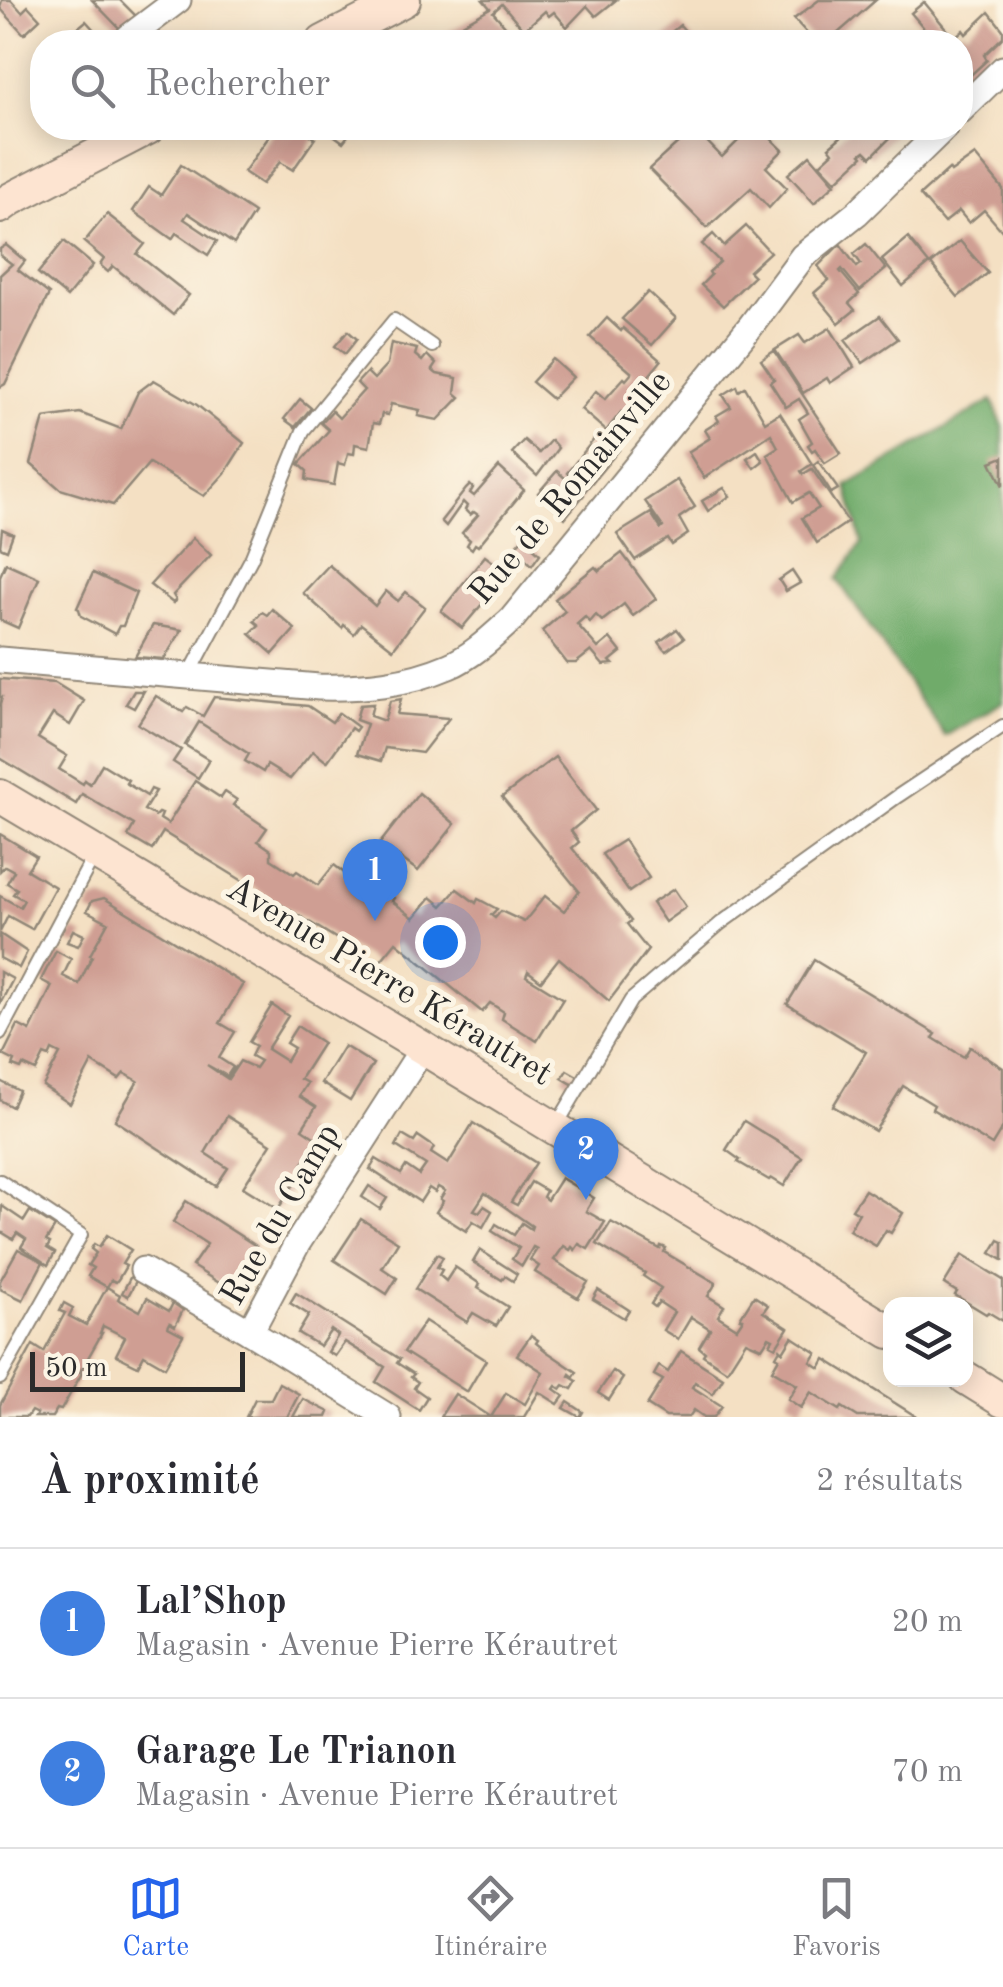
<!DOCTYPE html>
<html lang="fr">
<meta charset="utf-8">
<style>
body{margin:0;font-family:"Old Standard TT",serif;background:#f2f2f3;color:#2b2b33}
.controls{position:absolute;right:30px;bottom:30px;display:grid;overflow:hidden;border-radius:20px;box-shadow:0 5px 25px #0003}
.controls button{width:90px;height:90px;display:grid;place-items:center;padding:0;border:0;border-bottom:2px solid #e1e1e2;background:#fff;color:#2b2b33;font:50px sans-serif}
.scale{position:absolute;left:30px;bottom:25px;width:215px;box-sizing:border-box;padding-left:10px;border:5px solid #2b2b2b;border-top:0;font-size:28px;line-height:35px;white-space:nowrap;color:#2b2b2b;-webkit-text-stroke:8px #fcf5e5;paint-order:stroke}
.you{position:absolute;left:440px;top:942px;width:35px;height:35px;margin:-25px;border:8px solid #fff;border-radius:50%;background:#1a73e8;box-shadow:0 0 0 15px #1a73e833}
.badge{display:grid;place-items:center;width:65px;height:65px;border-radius:50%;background:#2563eb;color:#fff;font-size:32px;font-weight:700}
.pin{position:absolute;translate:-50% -82px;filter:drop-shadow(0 2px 5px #0008)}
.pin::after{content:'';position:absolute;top:52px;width:35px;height:30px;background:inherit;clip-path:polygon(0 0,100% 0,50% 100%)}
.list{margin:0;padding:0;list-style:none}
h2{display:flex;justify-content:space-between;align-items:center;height:130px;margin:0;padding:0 40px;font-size:42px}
h2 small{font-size:32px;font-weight:400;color:#7c7c81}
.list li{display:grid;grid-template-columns:65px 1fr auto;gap:30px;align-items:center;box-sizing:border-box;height:150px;padding:0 40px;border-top:2px solid #e1e1e2}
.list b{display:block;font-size:38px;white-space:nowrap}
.list p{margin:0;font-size:32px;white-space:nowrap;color:#7c7c81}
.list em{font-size:32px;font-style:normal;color:#7c7c81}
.icon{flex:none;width:55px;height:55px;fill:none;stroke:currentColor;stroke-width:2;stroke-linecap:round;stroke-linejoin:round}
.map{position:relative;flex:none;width:1003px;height:1417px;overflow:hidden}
.search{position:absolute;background:#fff;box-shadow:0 5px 25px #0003;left:30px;right:30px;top:30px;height:110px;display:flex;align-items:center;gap:25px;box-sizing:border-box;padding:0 35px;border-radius:40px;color:#7c7c81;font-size:38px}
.sheet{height:430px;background:#fff}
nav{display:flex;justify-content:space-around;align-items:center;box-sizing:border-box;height:140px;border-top:2px solid #e1e1e2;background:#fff;font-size:28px;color:#7c7c81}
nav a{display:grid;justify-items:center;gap:5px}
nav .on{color:#2563eb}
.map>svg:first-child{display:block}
</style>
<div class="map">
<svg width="1003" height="1417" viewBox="0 0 1003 1417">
<rect width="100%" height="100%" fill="#fcf5e5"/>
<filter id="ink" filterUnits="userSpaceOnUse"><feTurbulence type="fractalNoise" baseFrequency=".01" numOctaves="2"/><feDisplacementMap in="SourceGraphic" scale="20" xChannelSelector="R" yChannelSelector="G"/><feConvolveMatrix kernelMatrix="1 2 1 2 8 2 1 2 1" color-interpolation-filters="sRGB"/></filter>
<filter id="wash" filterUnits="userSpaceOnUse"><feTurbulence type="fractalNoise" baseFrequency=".0048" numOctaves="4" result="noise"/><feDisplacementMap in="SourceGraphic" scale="40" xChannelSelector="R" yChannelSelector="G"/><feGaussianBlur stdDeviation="2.25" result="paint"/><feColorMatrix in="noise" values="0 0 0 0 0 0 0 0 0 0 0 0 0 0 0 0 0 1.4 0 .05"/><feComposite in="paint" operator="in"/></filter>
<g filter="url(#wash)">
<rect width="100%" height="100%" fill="#f4e0c3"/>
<path fill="#70ab6b" stroke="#4e6b4b" stroke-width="2.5" d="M992,400l11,27v275l-58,34 -108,-157 25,-36 -15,-57z"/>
<g id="blocks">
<g fill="#cf9e93">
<path d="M2,0h9l11,12 6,-6 12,13 -16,15 -24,-26z"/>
<path d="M92,0h28l16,16 -14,15z"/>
<path d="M483,0h133l-20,16 -9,-10 -20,21 -13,-15 -5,4 -4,-5 -21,19 -22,-26 -9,8 21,24 -12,6h-71l59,-34z"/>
<path d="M819,0h57l-38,33 8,9h-31l-21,-23z"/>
<path d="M924,2l24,29 -12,11 -25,-29z"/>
<path d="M989,12l14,18v7l-19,18 3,5 -25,23 -2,-2v-39h-11l14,-12 3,4z"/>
<path d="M86,21l19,21h-21l-10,-11z"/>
<path d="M680,25l15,17h-31l-2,-2z"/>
<path d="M275,128h25l15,10 -22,32 -13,-8 -18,22 -18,-12z"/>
<path d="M324,128h30l-11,14z"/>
<path d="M694,128l28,29 29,-29h9l23,22 -17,17 21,21 -18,20 -18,-20 -44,40 -58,-59z"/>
<path d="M851,128h49l-29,29 -6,-6 -4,3 2,2 -27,25 -16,-17 13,-12 -4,-5z"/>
<path d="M810,155l25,29 -21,19 -26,-29z"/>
<path d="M975,155l28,34v43l-19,-22 -15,13 -10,-12 -15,12 -24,-28 29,-26 2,3z"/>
<path d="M181,165l73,48 -20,31 -46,-31 -4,6 33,22 -9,14 -32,-22 -4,6 -39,-28 16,-24 12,8z"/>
<path d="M107,214l38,30 -8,10 52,41 -16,20 -60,-49 -5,6 -8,-7 4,-6 -20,-17z"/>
<path d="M746,226l24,26 -21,19 5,5 -31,30 -22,-21 10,-10 -2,-3 11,-10 -18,-18 11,-10 11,12z"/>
<path d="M908,238l21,26 -26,22 -21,-26z"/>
<path d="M64,241l29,24 -26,32 -29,-24z"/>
<path d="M960,241l28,32 -30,24 -27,-33z"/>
<path d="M840,244l17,23 4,-3 -7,-10 12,-10 20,25 -26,22 -18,-22 -2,2 19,23 -10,9 6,7 -16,13 -25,-30 15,-13 -11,-14z"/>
<path d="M6,245l19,16 -7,9 31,24 -44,90 -5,3v-112l12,-11 -12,-9v-6z"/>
<path d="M648,292l28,26 -24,27 -30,-26z"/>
<path d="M880,316l18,23 -35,24 -18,-23z"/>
<path d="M607,318l14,13 2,-3 38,33 -18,22 8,7 -24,27 -6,-5 -15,19 -25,-22 15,-18 9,8 19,-21 2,2 6,-7 -42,-36z"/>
<path d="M830,328l24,39 -24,16 -3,-5 -24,15 -28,-43 24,-15 6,8z"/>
<path d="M348,331l9,8 -12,15 -10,-8z"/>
<path d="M391,343l26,6 -2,6 7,6 5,-6 9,9 -4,6 5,4 20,4 -2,15 5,4 -22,23 -20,-4 2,-6 -29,-6 -3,11 -6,-1 -3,10 -6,-1 -4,24 -14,-3 -1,10 -6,-1 -3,12 -7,-2 -4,22 -28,-5 1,-9 -8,-7 30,-34 -8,-7 11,-12 7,7 25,-28 -7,-7 10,-11 7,7 13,-14z"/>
<path d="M774,351l67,102 -16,10 -10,-14 -3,2 -4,-6 4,-3 -13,-23 9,-6 -9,-14 -13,8 -16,-25 4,-3 -13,-19z"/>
<path d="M553,359l20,18 -21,22 -20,-17z"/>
<path d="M154,380l43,25 47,38 -19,30 -21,23 -55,-33 -36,42 -53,-16 -29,-25 13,-46 36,-5 41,16 17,-37z"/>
<path d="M737,386l2,5 6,-4 20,35 15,-9 32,51 -11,7 2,3 9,-5 36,53 -31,21 -15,-25 17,-10 -10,-15 -16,9 -26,-48 11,-7 -7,-13 -67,44 -16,-26 22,-14 -5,-8 14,-9 -3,-5 15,-9 -8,-12z"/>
<path d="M300,399l11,9 -16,19 -11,-8z"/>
<path d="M599,433l20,17 -34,41 -18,-18z"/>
<path d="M524,440l15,13 12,-13 7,8 -21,28 -25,-23z"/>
<path d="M757,451l6,10 -9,7 -7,-10z"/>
<path d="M1003,457v29l-12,-24z"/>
<path d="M818,461l20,28 -7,4 -18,-28z"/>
<path d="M499,467l25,23 -46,56 -3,-2 -3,5 -5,-4 3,-5 -8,-7 16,-18 -4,-3 -4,3 -5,-5 2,-4 -4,-4 -17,24 -5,-5 25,-32 4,-4 3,3 -3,5 4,3z"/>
<path d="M557,471l27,24 -19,23 -27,-25z"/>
<path d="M677,480l18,27 -16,11 9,16 -16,11 -4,-6 -33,21 -18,-26 34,-21 10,16 2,-2 -18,-26z"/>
<path d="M724,488l6,8 -22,15 -6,-10z"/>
<path d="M2,529l11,5 -6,16 -7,-3z"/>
<path d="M193,538l18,17 -38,40 3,5 -3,3 -23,-18z"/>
<path d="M523,538l17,16 -8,11 -18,-17z"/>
<path d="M622,553l34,46 -23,17 -9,-12 -22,17 -6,-6 -6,7 -5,-5 -8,7 21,24 12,-10 11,14 -11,9 3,3 -10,1 -12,-14 -15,12h-9l-25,-32 23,-20 -10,-12 40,-32 4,4z"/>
<path d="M485,556l23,17 -46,55 -21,-17z"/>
<path d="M6,563l33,15 -21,50 -18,-8v-44z"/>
<path d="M329,565l46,41 11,-15 12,10 8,-9 19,15 -32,42 -32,-25 -7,10 -10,-9 -2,3 -39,-35z"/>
<path d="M792,571l8,12 -14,8 -7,-11z"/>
<path d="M93,573l43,20 -13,33h-4l-4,8 -34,-18 -2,-7 -2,-1z"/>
<path d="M272,609l23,20 -22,25 -23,-20 9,-9 -5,-4 8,-9 5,3z"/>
<path d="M153,625l29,5 -18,29 -29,-2z"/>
<path d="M677,629l7,9 -18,13 -7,-9z"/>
<path d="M0,679l55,4 29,18 -14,24 -17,-11 -15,24 29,18 -8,13 24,15 2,-4 5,4 12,-20 26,16 -2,3 21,13 4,-7 5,2 -12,19 11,6 3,-3 4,1 -2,5 8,5 27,-43 26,17 4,-6 12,8 -4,5 34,23 -9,13 13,9v9l23,15 3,-3 21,14 16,-20 35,27 7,-8 18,14 -2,3 22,17 17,-21 11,9 15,-17 19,14 2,-4 19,10 -6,6 4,3 6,-7 23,11 21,-26 19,15 15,-20 -77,-94 53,-40 41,53 -25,21 8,11 -7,6 59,73 -4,3 21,26 -39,51 -50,-43 -18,23 -13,-10 -2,5 37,23 -26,42 -35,-22 2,-7 -14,-9 -8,9 -86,-70 -18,22 -215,-132 -11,18 -24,-14 6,-11 -52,-31 -6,10 -76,-46v-53l2,-8h-2z"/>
<path d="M134,691h10l-10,17 -8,-4z"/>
<path d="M156,696l27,16 4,-5 16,9 11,-19 94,9 24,16 7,-9 19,14 -3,4 -4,-3 -24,34 -14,-11 -23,28 -23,-14 -4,7 -18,-11 4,-7 -50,-32 -14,23 24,15 -11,18 -25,-16 8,-12 -43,-26z"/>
<path d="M401,699l-4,15 52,4 -27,35 -37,-5 -4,13 -24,-7 10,-30 -11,-4 4,-15 13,-1 -3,12 14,5 6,-20z"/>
<path d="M419,793l36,31 -37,47 -20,-15 -4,5 -17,-14z"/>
<path d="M0,834l36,22 -9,14 28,17 -23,42 -24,-13 -8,16v-36l20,11 4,-7 -11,-6 4,-5 -10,-6 7,-12 -9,-5 -5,5z"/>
<path d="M624,840l25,38 -20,14 -27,-38z"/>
<path d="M674,889l12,18 -21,15 -13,-19z"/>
<path d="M104,898l139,86 -23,39 15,9 -16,26 14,9 -6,9 -20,-11 21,14 12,-18 15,7 5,-7 -9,-5 5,-10 -7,-4 23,-37 16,11 -21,33 19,12 8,-13 -8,-5 11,-17 26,17 -23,36 7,4 -8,13 17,11 -14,22 27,18 -8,14 -12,-7 -7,11 3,2 -27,42 -35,-22 28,-43 -44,-28 -22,37 23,15 -12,18 -101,-66 23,-39 -14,-8 -5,6 -27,-17 -22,42 -27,-18 17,-32 -8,-4 -3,7 -5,-2 -8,16 -13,-6 -2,4 -8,-3 2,-5 -12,-6 15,-30 12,6 22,-45 -11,-6 15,-29 15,8 -8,17 16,8 13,-28 -2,-1 18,-33 -21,-11 5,-10z"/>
<path d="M73,930l11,5 -6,11 -11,-4z"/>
<path d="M0,934l27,18 -8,16 -19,-10z"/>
<path d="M814,960l122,74 -3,4 31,19 6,-10 33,21v59l-11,18 -60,-36 2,-4 -31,-19 -28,45 -42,-25 33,-54 -79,-48z"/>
<path d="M0,972l13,7 -13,25z"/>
<path d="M344,1046l29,18 -23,37 -29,-18z"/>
<path d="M567,1070l12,7 -5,8 -12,-7z"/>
<path d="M0,1081l19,10 -7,16 -12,-7z"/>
<path d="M744,1121l58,36 -18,29 -13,-8 -2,2 -31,-18 2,-2 -14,-10z"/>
<path d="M473,1123l63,40 -25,39 6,3 14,-23 15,9 -3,6 4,3 14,-22 33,20 -8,13 19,11 -17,27 -9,-5 -4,6 -3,-3 -2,3 -6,-4 -10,14 34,22 -10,16 -43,-26 4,-6 -9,-6 7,-11 -4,-2 -11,19 -10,-7 7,-11 -27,-17 4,-7 18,11 8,-12 9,6 1,-3 -47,-33 -11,17 5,2 5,-6 8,5 -9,16 -10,-6 -7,10 -30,-19 7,-11 -3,-2 5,-8 -7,-4 -3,5 -6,-4 -9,14 -50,-33 6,-10 25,15 5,-8 13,9 7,-10 -30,-19 6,-11 12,7 4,-6 16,11 -3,6 17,11z"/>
<path d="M369,1186l18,12 -7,11 -18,-12z"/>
<path d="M865,1190l38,23 -12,20 -5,-3 -10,16 -27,-16 10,-17 -7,-4z"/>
<path d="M186,1201l70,45 -27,43 -37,-23 15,-22 -34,-22z"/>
<path d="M2,1206l22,15 6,-10 25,16 -9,14 4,2 -3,5 8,5 -7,12 -27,-18 5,-8 -9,-6 -4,6 -13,-8z"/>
<path d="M361,1219l37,23 -16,26 15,10 -10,16 -53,-34z"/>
<path d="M611,1222l49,27 1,-3 5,2 -2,4 52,31 -8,13 16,10 -6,10 19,12 6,-9 -3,-1 14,-22 14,9 -5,7 25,16 -12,19 -6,-3 3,-5 -4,-2 -7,11 -16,-7 -19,30 -24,-16 2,-3 -6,-5 11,-18 -19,-12 -13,22 -15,-9 11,-18 -15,-10 -4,5 -4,-3 10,-16 -18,-12 2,-3 -48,-29z"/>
<path d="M107,1235l24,15 -9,14 4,2 -7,12 -3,4 -5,-2 -4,7 -19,-11 5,-8 -5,-3 8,-12 -5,-4 3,-5 5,3z"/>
<path d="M999,1240l4,2v18l-12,-7z"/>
<path d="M18,1249l25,13 -20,38 -23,-11v-8z"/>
<path d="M480,1250l37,24 -4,7 -8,-5 -3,4 -29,-18z"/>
<path d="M437,1254l6,3 -6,10 5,3 -3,5 7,6 9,-14 25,17 -2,4 30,19 -12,19 -23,-13 -6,9 -52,-33z"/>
<path d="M962,1255l41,25v41l-15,-9 -2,2 -31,-19 2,-3 -13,-8z"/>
<path d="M131,1276l6,3 -9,17 -6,-3z"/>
<path d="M107,1287l13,8 -2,4 22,12 7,-13 22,13 4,-8 10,7 -8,16 -5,-3 -2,4 15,8 -18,32 -21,-12 -6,11 -22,-11 9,-18 -22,-11 -3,7h2l-22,39 2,1 -21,37 -4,-1 -5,8h-17l2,-3 -6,-3 -4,6h-27v-12l33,-60 11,7 21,-39 -5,-2 4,-8 9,5 -4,8 17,9z"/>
<path d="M598,1290l31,20 -5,8 -31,-19z"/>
<path d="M296,1293l104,66 -3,4 17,11 -3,3 7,5 -4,6 13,9 -8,13 -43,-28 9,-15 -40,-25 -10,14 -7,-4 10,-17 -7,-5 -11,16 -22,-13 11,-18 -19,-12z"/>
<path d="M425,1321l61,39 -19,32 -63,-40z"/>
<path d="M531,1335l7,5 -2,3 10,8 31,21 -3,5 -4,-3 -1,2 8,5 -5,8 -8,-4 -3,4 -5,-3 -2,3 10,7 -6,8 -19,-12 -15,25h-33l15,-24 19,11 18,-32 -26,-17z"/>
<path d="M792,1337l25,16 -6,9 9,6 5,-9 92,58h-59l-16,-10 -2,3 -29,-18 -10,16 -13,-9 9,-14 -25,-15 7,-12 -3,-2 4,-7 3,3z"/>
<path d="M681,1351l42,27 -10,16 -18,-12 -3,5 30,19 -8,11h-10l-10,-7 -5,7h-23l-19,-12 16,-25 -9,-5 5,-9 9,6z"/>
<path d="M613,1371l10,7 -14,22 -11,-7z"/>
<path d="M279,1383l20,11 -12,23h-41l9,-18h16z"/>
<path d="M455,1394l27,17 9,6h-51z"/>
<path d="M303,1399l26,13 -2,5h-34z"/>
<path d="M568,1402l15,10 -3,5 -16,-9z"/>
</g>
</g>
</g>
<g filter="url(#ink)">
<use href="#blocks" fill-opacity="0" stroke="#908677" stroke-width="2.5"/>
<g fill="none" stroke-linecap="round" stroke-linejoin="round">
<defs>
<g id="service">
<path d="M189,675l62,-116 52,-128 91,-111 38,26"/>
<path d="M0,1033l95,-179"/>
<path d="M556,1126l75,-126 90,-77 177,-127 105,-70"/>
<path d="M0,1181l81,54 -81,143"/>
</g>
<g id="minor">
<path d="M129,37l49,-37"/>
<path d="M960,111l43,-42"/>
<path d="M0,660l319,27c45,1 88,-3 130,-21 24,-10 44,-30 63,-47l238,-292 53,-71 54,-43 87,-85"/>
<path d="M143,1270l107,62"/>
<path d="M388,1417l-138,-85 47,-88 126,-196"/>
</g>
<g id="secondary">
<path d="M323,42l81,-42"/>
<path d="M0,207l11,-8 137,-71"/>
<path d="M0,796l423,252 467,284"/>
<path d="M966,1378l37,23"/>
</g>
</defs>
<use href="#service" stroke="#908677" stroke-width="16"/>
<use href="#minor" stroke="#908677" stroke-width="29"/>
<use href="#secondary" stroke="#908677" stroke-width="36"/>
<use href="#service" stroke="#fff" stroke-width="12"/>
<use href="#minor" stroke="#fff" stroke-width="25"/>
<use href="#secondary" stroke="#fde4d1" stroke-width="32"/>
</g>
</g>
<g text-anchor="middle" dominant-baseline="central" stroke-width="10" stroke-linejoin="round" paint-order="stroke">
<g font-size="35" fill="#2b2b2b" stroke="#fcf5e5">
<text transform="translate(571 488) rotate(-50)">Rue de Romainville</text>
<text transform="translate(389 982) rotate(31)">Avenue Pierre Kérautret</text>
<text transform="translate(281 1215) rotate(-60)">Rue du Camp</text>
</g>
</g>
</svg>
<div class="controls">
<button><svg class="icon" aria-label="layers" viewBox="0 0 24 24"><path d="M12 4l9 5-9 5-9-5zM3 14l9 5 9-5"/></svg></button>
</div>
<div class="scale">50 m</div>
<div class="you"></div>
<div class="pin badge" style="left:375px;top:921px;background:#3f7fe0">1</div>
<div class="pin badge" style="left:586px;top:1200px;background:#3f7fe0">2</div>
<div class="search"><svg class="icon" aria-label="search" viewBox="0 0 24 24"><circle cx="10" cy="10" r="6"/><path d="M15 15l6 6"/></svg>Rechercher</div>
</div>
<section class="sheet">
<h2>À proximité<small>2 résultats</small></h2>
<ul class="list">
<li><span class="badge" style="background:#3f7fe0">1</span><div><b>Lal’Shop</b><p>Magasin · Avenue Pierre Kérautret</p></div><em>20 m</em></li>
<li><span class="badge" style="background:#3f7fe0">2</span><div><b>Garage Le Trianon</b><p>Magasin · Avenue Pierre Kérautret</p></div><em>70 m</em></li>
</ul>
</section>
<nav>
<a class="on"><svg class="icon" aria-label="map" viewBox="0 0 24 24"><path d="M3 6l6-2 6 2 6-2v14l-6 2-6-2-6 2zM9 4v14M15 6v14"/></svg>Carte</a>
<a><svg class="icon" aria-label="directions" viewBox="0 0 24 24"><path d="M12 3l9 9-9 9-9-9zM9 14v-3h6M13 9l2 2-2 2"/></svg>Itinéraire</a>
<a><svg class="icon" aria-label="saved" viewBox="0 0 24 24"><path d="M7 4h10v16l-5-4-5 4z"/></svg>Favoris</a>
</nav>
